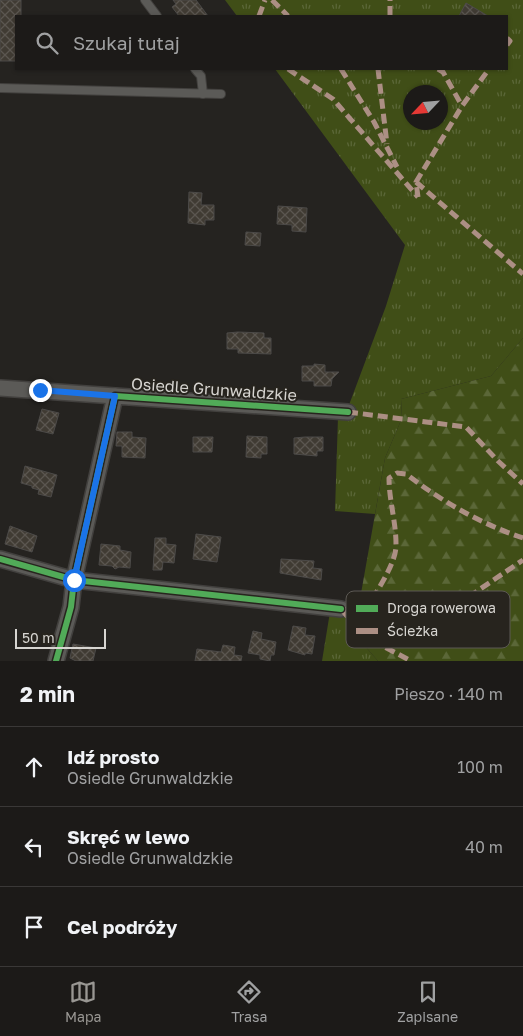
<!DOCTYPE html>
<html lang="pl">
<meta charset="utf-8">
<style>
body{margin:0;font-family:"Golos Text",sans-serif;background:#252321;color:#f1f3f6}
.compass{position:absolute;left:403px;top:85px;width:45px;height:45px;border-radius:50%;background:#1c1a18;box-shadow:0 1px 4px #0004;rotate:244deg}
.scale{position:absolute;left:15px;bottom:12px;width:91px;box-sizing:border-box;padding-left:5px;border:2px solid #d7d5d1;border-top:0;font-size:14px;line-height:18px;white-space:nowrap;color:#d7d5d1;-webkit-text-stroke:4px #27241e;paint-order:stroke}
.stop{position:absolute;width:15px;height:15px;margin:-11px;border:4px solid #1a73e8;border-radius:50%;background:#fff}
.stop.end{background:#1a73e8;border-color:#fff;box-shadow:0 1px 5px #0008}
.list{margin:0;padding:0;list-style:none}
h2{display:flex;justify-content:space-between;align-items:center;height:65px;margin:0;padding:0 20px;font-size:21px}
h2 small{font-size:16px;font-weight:400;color:#a0a1a2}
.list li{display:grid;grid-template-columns:32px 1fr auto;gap:15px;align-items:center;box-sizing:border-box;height:80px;padding:0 20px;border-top:1px solid #3a3837}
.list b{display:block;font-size:19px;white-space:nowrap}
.list p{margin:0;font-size:16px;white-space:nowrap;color:#a0a1a2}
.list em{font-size:16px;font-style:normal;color:#a0a1a2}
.icon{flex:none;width:28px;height:28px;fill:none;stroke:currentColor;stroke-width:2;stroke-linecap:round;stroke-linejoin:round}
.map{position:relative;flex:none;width:523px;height:661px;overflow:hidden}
.search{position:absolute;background:#1c1a18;box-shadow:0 1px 4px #0004;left:15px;right:15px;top:15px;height:55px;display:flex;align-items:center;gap:12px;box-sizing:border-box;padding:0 18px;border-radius:0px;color:#a0a1a2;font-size:19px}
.sheet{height:305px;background:#1c1a18}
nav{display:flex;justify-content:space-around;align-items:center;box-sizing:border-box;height:70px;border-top:1px solid #3a3837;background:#1c1a18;font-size:14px;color:#a0a1a2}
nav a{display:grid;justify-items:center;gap:2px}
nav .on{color:#999793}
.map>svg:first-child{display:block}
</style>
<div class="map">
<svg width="523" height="661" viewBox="0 0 523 661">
<defs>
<pattern id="grass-tufts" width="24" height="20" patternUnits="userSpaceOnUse" patternTransform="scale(1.25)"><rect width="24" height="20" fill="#404e17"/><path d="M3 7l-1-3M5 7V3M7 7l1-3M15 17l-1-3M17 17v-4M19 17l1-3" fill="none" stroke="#5b6738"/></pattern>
<pattern id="forest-firs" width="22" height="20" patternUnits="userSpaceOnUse" patternTransform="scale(1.25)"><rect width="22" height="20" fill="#404e17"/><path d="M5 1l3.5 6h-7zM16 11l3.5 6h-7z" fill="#5b6738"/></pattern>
<pattern id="building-cross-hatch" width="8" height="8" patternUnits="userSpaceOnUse" patternTransform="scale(1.25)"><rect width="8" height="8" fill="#403b33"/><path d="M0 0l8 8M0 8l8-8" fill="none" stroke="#5b5650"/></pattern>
</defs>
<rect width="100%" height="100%" fill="#252320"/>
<g fill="url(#grass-tufts)" fill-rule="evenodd">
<path d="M225,0h298v338l-32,38 -90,23 1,19 -17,40 -10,56 -40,-3 3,-94 11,-12 37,-99 19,-61 -130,-176h232v-53h-270zM410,92h30v30h-30z"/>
<path d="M330,612l27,4 1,22 20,23h-56z"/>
</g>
<path fill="url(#forest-firs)" d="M523,338v323h-145l-20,-23 -1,-22 28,-158 17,-40 -1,-19 90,-23z"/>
<g fill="url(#building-cross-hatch)" stroke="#4c4a48">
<path d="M0,0h21v16h-5v45h-16z"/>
<path d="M173,0h23l12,16h-29l-7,-9 4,-3z"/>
<path d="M466,3l22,13h-29z"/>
<path d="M189,192l13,1 -1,12h13v15h-9v5l-17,-2z"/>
<path d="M278,206l29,2 -1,24 -14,-1v-6l-15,-1z"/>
<path d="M246,232l15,1 -1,13 -15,-1z"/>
<path d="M238,332l26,1v5h7v16l-33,-1v-4h-11v-16z"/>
<path d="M314,364l11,1v7h14l-7,7 -1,7h-17v-5h-12v-15h12z"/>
<path d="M42,409l17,4 -6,21 -17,-4z"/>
<path d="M117,432h15v5l14,1 -1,20 -23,-1v-11h-6z"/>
<path d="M247,436l20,1v17h-6v4l-15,-1z"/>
<path d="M193,437h20l-1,15h-19z"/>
<path d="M305,437h18v14h-6v5l-23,-2v-16z"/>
<path d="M25,466l32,9 -6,22 -13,-3 1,-4 -7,-2v-2l-11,-3z"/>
<path d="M10,526l27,10 -5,16 -27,-8z"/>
<path d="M196,534l25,3 -4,25 -24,-3z"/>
<path d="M155,538h11v6l10,1 -2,18 -11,-1 -1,8h-9z"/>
<path d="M101,544l19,2v4l11,2 -1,16 -11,-1 -4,2 -3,-3 -13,-1z"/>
<path d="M281,559l33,2 -1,7 9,1 -1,11 -41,-7z"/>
<path d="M293,626l13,2 -1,7 10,1 -3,18 -7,-1v2l-17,-5z"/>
<path d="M253,631l9,2 -1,6 15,3 -2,13h-3l-1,6 -10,-2v-4l-12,-2z"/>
<path d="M73,644l23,4 -3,13h-17l-6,-3z"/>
<path d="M223,645l12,2 -1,8 8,1 -1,5h-46l2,-12 24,3z"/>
</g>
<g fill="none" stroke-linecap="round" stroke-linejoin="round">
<defs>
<g id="lane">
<path d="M145,0l12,16"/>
<path d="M195,69l6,7 2,18"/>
<path d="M0,88l221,6"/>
</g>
<g id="street">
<path d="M0,388l115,8"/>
<path d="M0,559l74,21 267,29"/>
<path d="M56,661l15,-54 3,-27 41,-184 233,16"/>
</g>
</defs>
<use href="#lane" stroke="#42403e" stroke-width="10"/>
<use href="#street" stroke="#42403e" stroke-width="18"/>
<use href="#lane" stroke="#5b5a57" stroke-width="8"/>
<use href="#street" stroke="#5b5a57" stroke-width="15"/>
<g stroke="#ac8f84" stroke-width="5" stroke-dasharray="10 5" stroke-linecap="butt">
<path d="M272,0l16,16"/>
<path d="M259,16l6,-16"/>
<path d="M390,16v-16"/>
<path d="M507,38l3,3 -3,4"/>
<path d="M288,69l45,30 85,98"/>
<path d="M341,69l33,53 23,45"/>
<path d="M378,69l9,75"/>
<path d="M438,69l5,3 19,34"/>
<path d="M416,182l107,92"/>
<path d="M418,197l-2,-15 46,-76 27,-37"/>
<path d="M348,412l118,15 32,34 25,23"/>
<path d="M341,609l95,10 87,-59"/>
<path d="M341,609l23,27 47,25"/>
<path d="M365,612c9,-18 32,-48 31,-68 0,-22 -7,-44 -7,-66l8,-5 9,1c37,28 73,49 117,64"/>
</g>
<defs>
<g id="cycleway">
<path d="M0,559l74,21 267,29"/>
<path d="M56,661l15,-54 3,-27 41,-184 233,16"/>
</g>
</defs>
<use href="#cycleway" stroke="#27241e" stroke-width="9"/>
<use href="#cycleway" stroke="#51ab58" stroke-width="6"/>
</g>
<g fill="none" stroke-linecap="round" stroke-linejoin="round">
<path stroke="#1a73e8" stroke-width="6" d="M40,390l75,6 -41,184"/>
</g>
<g text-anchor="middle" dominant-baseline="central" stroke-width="4" stroke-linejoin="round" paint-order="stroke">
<g font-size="16" fill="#d7d5d1" stroke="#27241e">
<text transform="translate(214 389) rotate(4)">Osiedle Grunwaldzkie</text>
</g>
</g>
<rect x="346" y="591" width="164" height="57" rx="8" fill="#27241e" stroke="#5c5954" stroke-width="1"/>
<rect x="356" y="605" width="22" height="7" fill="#51ab58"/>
<rect x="356" y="628" width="22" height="6" fill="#ac8f84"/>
<g font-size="14" fill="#d7d5d1">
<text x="387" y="613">Droga rowerowa</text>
<text x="387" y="636">Ścieżka</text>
</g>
</svg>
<svg class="compass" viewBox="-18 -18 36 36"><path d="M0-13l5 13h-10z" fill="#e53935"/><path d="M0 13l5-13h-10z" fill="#a0a1a2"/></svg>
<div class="scale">50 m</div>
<div class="stop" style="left:74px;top:580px"></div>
<div class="stop end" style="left:40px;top:390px"></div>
<div class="search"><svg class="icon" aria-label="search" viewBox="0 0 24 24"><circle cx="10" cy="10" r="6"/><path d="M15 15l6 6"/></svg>Szukaj tutaj</div>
</div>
<section class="sheet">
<h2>2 min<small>Pieszo · 140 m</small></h2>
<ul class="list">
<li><svg class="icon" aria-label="ahead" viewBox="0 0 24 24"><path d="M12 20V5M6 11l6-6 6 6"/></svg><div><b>Idź prosto</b><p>Osiedle Grunwaldzkie</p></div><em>100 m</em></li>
<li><svg class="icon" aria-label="left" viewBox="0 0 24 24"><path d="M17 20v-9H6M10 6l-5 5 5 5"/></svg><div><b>Skręć w lewo</b><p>Osiedle Grunwaldzkie</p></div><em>40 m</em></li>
<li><svg class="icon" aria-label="arrive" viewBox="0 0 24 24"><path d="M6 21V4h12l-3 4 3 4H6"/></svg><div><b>Cel podróży</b></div></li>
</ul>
</section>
<nav>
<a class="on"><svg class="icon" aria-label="map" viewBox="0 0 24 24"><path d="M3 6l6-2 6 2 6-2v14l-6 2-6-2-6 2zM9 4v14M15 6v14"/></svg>Mapa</a>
<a><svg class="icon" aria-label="directions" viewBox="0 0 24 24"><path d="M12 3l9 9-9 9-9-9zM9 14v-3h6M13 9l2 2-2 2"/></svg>Trasa</a>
<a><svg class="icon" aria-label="saved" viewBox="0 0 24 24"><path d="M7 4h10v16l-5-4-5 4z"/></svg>Zapisane</a>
</nav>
